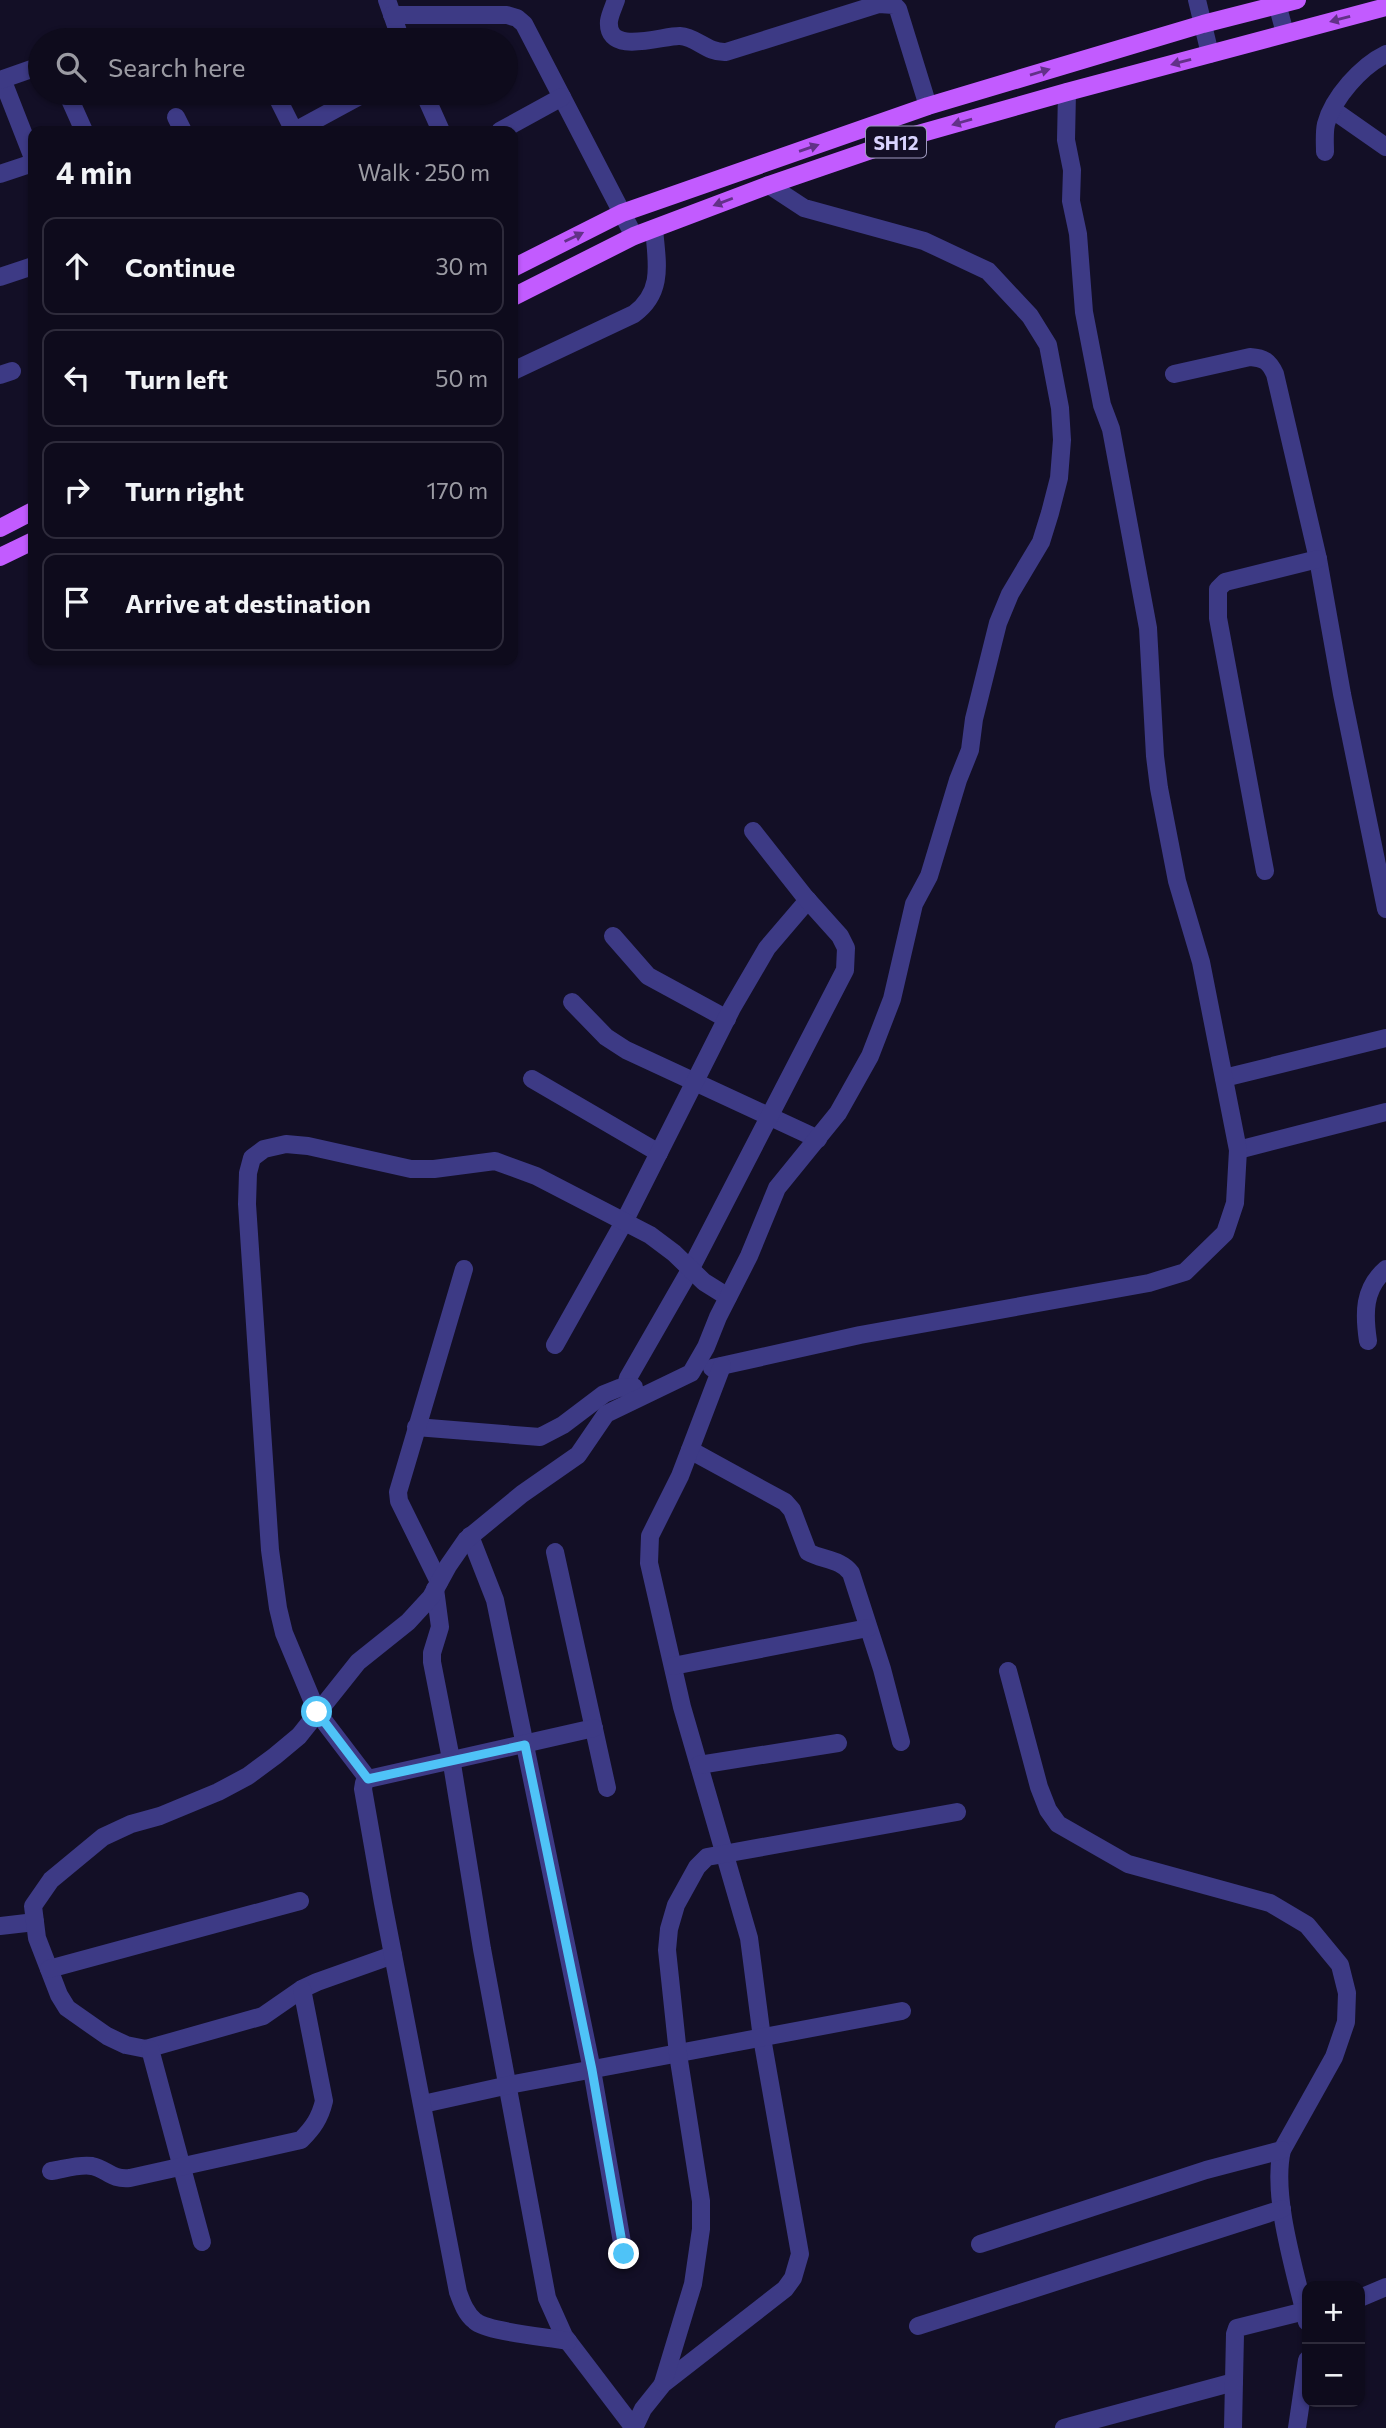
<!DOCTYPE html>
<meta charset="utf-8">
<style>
body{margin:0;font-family:Commissioner,sans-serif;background:#171425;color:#f1f3f6}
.controls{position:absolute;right:21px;bottom:21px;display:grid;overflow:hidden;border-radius:14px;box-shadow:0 2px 5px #0004}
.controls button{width:63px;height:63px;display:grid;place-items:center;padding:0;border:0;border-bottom:2px solid #2e2b3b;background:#0e0b1c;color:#f1f3f6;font:35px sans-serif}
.stop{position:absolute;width:21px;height:21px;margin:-16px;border:5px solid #4fc3f7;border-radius:50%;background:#fff}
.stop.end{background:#4fc3f7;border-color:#fff;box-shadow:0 2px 7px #0008}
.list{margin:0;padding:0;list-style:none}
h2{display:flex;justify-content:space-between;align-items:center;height:91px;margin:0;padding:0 28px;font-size:30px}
h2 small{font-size:23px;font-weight:400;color:#9b9ba3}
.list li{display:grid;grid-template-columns:46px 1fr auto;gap:21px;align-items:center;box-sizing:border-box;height:98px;margin:0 14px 14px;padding:0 14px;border:2px solid #2e2b3b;border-radius:14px}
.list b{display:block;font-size:26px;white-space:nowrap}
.list em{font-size:23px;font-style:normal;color:#9b9ba3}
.icon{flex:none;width:38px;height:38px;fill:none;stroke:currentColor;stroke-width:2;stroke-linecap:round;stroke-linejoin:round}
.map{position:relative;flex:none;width:1386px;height:2428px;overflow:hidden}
.search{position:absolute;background:#0e0b1c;box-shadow:0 2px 5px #0004;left:28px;top:28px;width:490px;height:77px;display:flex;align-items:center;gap:18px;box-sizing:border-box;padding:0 24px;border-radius:38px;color:#9b9ba3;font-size:26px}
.panel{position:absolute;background:#0e0b1c;box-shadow:0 2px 5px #0004;left:28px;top:126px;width:490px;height:539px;border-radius:14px}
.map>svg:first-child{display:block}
</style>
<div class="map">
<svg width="1386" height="2428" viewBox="0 0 1386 2428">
<rect width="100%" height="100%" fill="#130f26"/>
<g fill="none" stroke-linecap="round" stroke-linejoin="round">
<g stroke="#3d3a85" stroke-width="18">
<path d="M387,0l14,40"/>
<path d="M616,0c-2,6 -6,14 -7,21 -3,36 55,14 71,15 17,1 27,17 46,16l153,-48 15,1 4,4 30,97"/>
<path d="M1197,0l13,54"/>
<path d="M1276,0l9,33"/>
<path d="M392,15h115l10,3 7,6 110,212"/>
<path d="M248,39v1"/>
<path d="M0,80l6,9 27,69"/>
<path d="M0,80l40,-14"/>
<path d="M67,93l17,38"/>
<path d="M275,93l19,38"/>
<path d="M424,93l17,38"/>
<path d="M1333,110l53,37"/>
<path d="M176,117l7,14"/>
<path d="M295,131l70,-38"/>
<path d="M500,131l62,-34"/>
<path d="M1325,152c0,-8 -1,-19 1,-28 7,-26 35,-58 60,-70"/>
<path d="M0,174l33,-11"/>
<path d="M0,277l33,-11"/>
<path d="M513,371l121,-57c30,-22 23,-51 20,-85"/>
<path d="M1174,374l76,-17c14,1 19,4 25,17l43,185 24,135 44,215"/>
<path d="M0,375l12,-4"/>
<path d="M1265,871l-47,-253v-29l7,-7 93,-23"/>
<path d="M613,936l35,40 79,43"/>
<path d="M572,1002l34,35 20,13 192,89"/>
<path d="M1224,1078l162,-40"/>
<path d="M532,1079l127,74"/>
<path d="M1238,1150l148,-38"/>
<path d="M1368,1341c-4,-27 -5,-52 18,-72"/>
<path d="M555,1345l69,-123 108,-214 35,-60 41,-48"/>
<path d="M712,1368l148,-33 289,-52 36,-11 40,-39 10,-30 3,-53 -37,-188 -24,-81 -18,-93 -4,-32 -7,-128 -37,-199 -9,-24 -18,-93 -6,-78 -7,-33 1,-31 -6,-30 1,-48"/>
<path d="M625,1388l3,-10 62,-108 155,-300 1,-22 -6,-12 -35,-39 -52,-66"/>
<path d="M416,1427l124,10 23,-12 41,-31 15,-6 15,-1"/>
<path d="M690,1450l95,52 7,8 16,42c14,8 33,7 43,21l31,96 19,73"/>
<path d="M470,1536l25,64 97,470 32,184"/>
<path d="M555,1552l52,236"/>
<path d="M439,1582l-40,-81 -1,-9 66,-223"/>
<path d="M435,1589l5,38 -8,26v9l20,102 30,185 65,349 17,38 70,92 9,-19 20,-25 122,-95 8,-11 7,-24 -38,-216 -13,-100 -67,-231 -33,-144 1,-27 30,-60 42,-110"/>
<path d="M673,1666l195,-38"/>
<path d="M1008,1671l31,116 9,23 10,14 70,40 142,39 37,22 33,40 7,28 -1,29 -12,35 -52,93c-11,47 14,124 25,172"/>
<path d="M699,1765l139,-22"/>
<path d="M368,1779l-51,-67 -33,-79 -6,-25 -8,-58 -23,-346 1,-31 4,-15 12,-9 22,-5 22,2 103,23h23l61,-8 41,15 114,59 24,18 30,29 24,15"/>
<path d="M0,1926l35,-4"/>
<path d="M393,1955l-76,27 -15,7 -39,27 -117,33 -20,-4 -19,-9 -40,-28 -8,-13 -22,-57 -4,-32 18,-26 52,-43 28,-13 29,-8 58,-24 30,-16 27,-20 24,-20 59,-74 50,-40 23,-25 17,-31 18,-26 56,-46 56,-39 28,-41 85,-41 15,-26 12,-30 31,-61 28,-68 61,-75 32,-57 22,-57 22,-95 15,-28 29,-96 12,-30 4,-31 24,-96 12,-29 31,-52 9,-29 9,-35 3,-38 -2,-32 -12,-63 -18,-29 -42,-45 -64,-30 -120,-33 -35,-23"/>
<path d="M49,1969l251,-68"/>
<path d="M150,2049l52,193"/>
<path d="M423,2104l86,-19 393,-74"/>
<path d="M51,2171c13,-2 28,-7 41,-5 15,3 19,14 38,12l171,-38c12,-12 19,-22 23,-39l-22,-112"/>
<path d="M980,2244l226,-74 76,-20"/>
<path d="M1360,2298l26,-11"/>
<path d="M918,2326l364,-117"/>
<path d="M568,2341c-20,-4 -81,-9 -93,-20 -9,-7 -13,-18 -17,-29l-75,-389 -20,-114 1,-6 4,-4 226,-51"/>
<path d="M663,2383l30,-99 8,-55v-28l-23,-147 -11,-104 2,-21 7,-24 21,-38 10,-10 250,-45"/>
<path d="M1064,2428l170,-46"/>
<path d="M1233,2428l2,-94 2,-6 68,-17"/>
<path d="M1297,2428l10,-68"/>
</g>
<g stroke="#c25bff" stroke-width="18">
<path d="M513,268l109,-55 306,-107 275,-82 94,-24"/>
<path d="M513,297l121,-61 135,-51 146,-50 152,-43 319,-85"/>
<path d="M0,528l33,-17"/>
<path d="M0,557l33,-16"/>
</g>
</g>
<defs><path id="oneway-solid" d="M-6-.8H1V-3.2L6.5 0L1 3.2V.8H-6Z" transform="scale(1.75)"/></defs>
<g fill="#623188">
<use href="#oneway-solid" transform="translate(1340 19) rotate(165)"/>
<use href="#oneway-solid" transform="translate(1181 62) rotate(165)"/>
<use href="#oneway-solid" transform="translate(1040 72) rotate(-17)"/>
<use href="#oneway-solid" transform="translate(962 122) rotate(164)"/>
<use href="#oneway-solid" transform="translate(809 148) rotate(-19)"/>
<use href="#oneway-solid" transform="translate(723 202) rotate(159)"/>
<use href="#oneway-solid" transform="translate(574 237) rotate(-26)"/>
</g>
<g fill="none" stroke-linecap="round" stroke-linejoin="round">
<path stroke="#4fc3f7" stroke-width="9" d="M317,1712l51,67 157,-34 67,325 32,184"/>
</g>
<g text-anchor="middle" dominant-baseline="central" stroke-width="5" stroke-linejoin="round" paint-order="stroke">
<rect fill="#130f26" stroke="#9e99be" stroke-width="2" x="866" y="126.5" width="60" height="31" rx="5"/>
<g font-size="19" font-weight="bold" fill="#d9d4ff">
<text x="896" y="142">SH12</text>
</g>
</g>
</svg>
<div class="controls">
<button>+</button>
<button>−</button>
</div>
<div class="stop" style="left:317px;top:1712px"></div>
<div class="stop end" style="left:624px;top:2254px"></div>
<div class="search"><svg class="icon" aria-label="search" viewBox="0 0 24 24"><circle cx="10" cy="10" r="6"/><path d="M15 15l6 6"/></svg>Search here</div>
<section class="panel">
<h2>4 min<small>Walk · 250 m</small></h2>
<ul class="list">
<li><svg class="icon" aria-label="ahead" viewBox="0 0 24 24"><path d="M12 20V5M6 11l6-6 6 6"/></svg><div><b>Continue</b></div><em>30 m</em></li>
<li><svg class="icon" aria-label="left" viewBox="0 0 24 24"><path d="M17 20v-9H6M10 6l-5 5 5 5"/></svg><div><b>Turn left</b></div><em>50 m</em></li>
<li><svg class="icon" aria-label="right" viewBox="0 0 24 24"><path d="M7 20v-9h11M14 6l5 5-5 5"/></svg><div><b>Turn right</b></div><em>170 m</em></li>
<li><svg class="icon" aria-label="arrive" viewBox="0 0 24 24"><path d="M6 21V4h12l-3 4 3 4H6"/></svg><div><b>Arrive at destination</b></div></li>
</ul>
</section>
</div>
